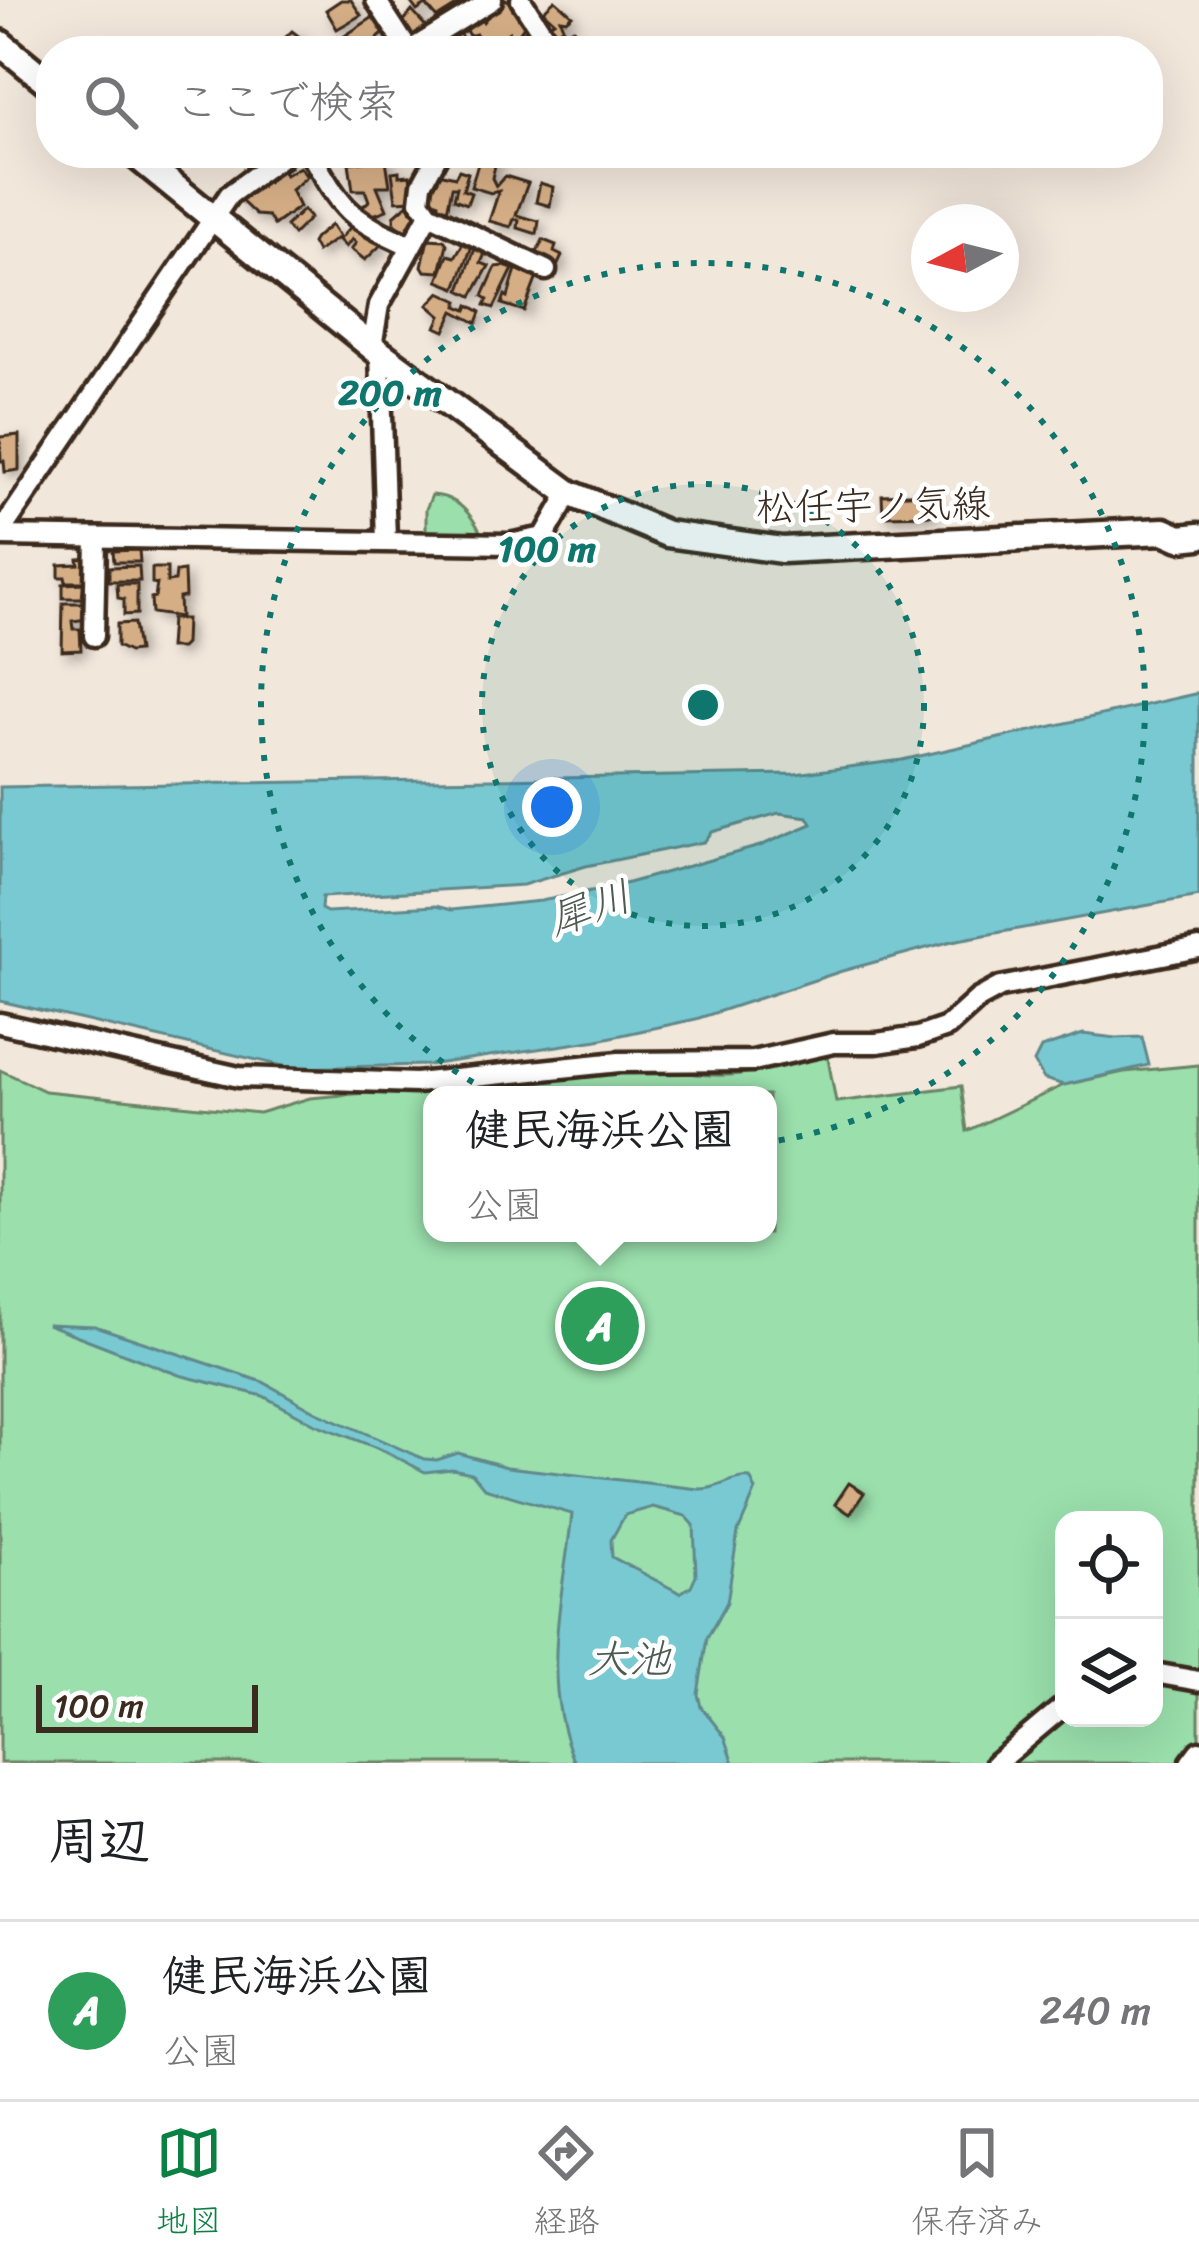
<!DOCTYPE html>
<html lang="ja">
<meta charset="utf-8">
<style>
body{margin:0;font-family:Sriracha,"Klee One",sans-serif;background:#f6f6f6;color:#202124}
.controls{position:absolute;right:36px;bottom:36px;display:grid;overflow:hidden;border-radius:24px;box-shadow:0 12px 48px #0002}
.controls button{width:108px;height:108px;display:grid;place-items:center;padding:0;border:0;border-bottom:3px solid #e0e0e0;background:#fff;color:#202124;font:60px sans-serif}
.compass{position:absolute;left:911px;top:204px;width:108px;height:108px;border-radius:50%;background:#fff;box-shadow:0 12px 48px #0002;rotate:263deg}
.scale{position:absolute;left:36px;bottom:30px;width:222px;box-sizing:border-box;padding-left:12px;border:6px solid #3b2a1e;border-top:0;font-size:33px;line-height:42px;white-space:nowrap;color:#3b2a1e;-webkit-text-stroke:9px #fff;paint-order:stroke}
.you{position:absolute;left:552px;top:807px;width:42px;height:42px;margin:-30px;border:9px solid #fff;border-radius:50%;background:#1a73e8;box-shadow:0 0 0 18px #1a73e833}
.badge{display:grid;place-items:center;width:78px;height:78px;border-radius:50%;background:#0b8043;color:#fff;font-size:39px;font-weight:700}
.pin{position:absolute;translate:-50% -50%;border:6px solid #fff;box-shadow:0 3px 12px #0006}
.popup{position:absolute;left:423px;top:1086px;width:354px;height:156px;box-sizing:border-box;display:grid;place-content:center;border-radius:24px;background:#fff;filter:drop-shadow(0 3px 9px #0005);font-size:39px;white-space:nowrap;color:#757577}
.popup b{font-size:45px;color:#202124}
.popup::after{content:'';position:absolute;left:50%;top:100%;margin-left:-24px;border:24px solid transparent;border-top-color:#fff}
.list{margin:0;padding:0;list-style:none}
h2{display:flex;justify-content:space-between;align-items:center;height:156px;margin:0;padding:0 48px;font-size:51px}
h2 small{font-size:39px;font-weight:400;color:#757577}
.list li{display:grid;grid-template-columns:78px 1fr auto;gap:36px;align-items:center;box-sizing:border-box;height:180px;padding:0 48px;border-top:3px solid #e0e0e0}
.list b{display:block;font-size:45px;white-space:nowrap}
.list p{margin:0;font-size:39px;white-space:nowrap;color:#757577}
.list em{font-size:39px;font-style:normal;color:#757577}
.icon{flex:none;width:66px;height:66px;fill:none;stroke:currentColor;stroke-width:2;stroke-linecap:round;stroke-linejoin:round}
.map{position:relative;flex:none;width:1199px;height:1763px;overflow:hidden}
.search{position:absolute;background:#fff;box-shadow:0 12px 48px #0002;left:36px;right:36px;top:36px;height:132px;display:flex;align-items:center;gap:30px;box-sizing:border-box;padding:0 42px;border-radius:48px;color:#757577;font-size:45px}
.sheet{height:336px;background:#fff}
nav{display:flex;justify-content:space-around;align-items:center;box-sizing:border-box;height:168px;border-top:3px solid #e0e0e0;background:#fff;font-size:33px;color:#757577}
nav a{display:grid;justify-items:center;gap:6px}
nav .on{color:#0b8043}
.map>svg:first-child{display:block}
</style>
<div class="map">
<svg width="1199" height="1763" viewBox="0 0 1199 1763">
<defs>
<filter id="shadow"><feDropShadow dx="5.5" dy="5.5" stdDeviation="6" flood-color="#0004"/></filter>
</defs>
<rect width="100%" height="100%" fill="#f2e7db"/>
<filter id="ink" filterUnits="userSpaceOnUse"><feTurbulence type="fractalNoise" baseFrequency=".00833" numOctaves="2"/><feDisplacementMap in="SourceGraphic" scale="24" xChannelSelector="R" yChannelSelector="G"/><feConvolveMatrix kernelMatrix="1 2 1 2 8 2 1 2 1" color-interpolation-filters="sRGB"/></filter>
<g filter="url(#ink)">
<g fill="#9adfac" stroke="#6a8465" stroke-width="3" fill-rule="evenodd">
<path d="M432,495c24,1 39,18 49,38h-55v-24z"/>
<path d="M826,1048l10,54 125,-16 6,45 97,-46 60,-13 75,-7v698h-1199v-693l45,21 214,22 51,-15 341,-31c78,15 103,10 175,-19zM432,1095h336v138h-336zM1064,1520h90v198h-90z"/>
</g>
<g fill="#79c9d3" stroke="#60898b" stroke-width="3" fill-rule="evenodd">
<path d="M1199,693v203l-247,45 -110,30 -146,48 -98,21 -170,25 -136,3 -292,-67v-214l795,-13 107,-14zM779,813l29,4 4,7 -52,22 -139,39 -80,16 -90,9 -15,-4 -109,6 -6,-3 1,-12 201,-12 63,-19 118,-24 8,-10z"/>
<path d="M1083,1034l33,4 26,-1 7,28 -85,20 -20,-6 -10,-17 7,-14z"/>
<path d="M47,1324l48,2 168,56 52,29 109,48 13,1 21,-7 49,14 192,22c19,1 33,-13 51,-11l6,12 -18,42 -11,70 -20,36 -9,56 3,13 24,30 9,26h-159c-36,-82 -12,-166 -3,-249l-88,-26 -12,-15 -20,-4 -27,3 -40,-21 -70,-27 -52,-28 -84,-21zM653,1507l33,9 8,9 2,50 -5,11 -11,7 -68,-36 -1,-17 14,-25z"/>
</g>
<g fill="#d5ae86" stroke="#3b2a1e" stroke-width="3" filter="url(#shadow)">
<path d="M341,0h10l10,15 -24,14 -11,-19z"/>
<path d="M409,0h57l-29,18 -11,-13 -9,6z"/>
<path d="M502,0h7l19,21 -9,12 18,-5 4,7 -25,14 -7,-17 -26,19 -4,-14 -3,-3 -7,2 -6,-11 15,-7 5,4z"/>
<path d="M555,0l17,15 -6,5 -6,-1 3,8 -14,9 -3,-10 8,-5 -11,-10z"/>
<path d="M412,11l19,21 -23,6 -12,-20 4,-2 3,6z"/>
<path d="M375,16l12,15 -15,12 4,8 -53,-1z"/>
<path d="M573,28l7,20 -12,3 -9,-16z"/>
<path d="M457,29l7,12 -3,5 -7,5h-24l-1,-4z"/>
<path d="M292,31l26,20h-26l-7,-13z"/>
<path d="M385,153l5,33h-13l10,24 -22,8 -3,-11 7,-6 -4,-11h-12l-4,-27 29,-4v-4z"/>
<path d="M481,153h17l-6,25 4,8 9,-10 23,7 -12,32 23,6 -2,13 -19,-6 1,-8 -5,-1 -3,8 -22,-6 10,-30 -8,2 -20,-6z"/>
<path d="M286,161l4,6 -7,4 2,4 15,-8 7,10 -16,13 8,17 -25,18 -6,-9 -12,-1 -19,-18 36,-19 -3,-5z"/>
<path d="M459,170l9,3 -5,17 8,3 -4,11 -13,-5 3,-12h-5l-5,24 -10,-2 2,-6 -13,-5 9,-26 20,5z"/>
<path d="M399,171v5l11,-1 3,25 -17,1 -4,-29z"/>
<path d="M540,183l13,4 -3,19 -14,-4z"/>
<path d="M410,202l5,4 -4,5 11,8 -14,16 -14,-11v-8z"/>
<path d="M303,210l7,8 -17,17 -7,-9z"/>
<path d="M355,222l18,16 3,-3 9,12 -3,-3 -17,16 -14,-11 5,-6 -4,-4 -6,8 -7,-7z"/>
<path d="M331,225l8,12 -22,15 -5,-9 3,-5z"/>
<path d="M466,238l8,3 -18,47 -18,-7 10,-26 7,2z"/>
<path d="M428,239l16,1 3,4 -7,28 -15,-1 -3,-5z"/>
<path d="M543,240l13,5 -2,7 8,4 -6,13 -22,-11z"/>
<path d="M477,243l10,6 -6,14 8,3 -17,30 -12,-6z"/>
<path d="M504,266l9,3 -19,39 -9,-3 3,-6 -5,-3 13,-29z"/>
<path d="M516,269l21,8 -13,34 -22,-7 3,-9 3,2z"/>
<path d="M440,292l19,9 -2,5 10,4 2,-5 12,7 -4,11 -23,-12 -9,20 -9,-4 5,-11 -13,-11z"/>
<path d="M19,435v35l-14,2 -1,-11h-3l-1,-24z"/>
<path d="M934,493v22l-51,1 -1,-21z"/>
<path d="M139,550l1,12h-26l-1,-11z"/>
<path d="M88,558l2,24h-24l-1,-5h-6v-12l20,-1 -1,-5z"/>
<path d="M139,566l1,15h-31v-14z"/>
<path d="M152,568h15v14l8,-1 1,-9 8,-1 1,26 -6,1 1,19 -28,-4 -1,-15 4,-1 2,-13 -5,-1z"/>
<path d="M84,583l-2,15h-19v-14z"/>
<path d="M117,584h20v30l-13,1v-16l-6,-1z"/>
<path d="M63,603h24l1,16 -16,2 1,8h7l1,21 -19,1z"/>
<path d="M171,619h15l-1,25 -4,4h-12z"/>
<path d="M134,623l4,28 -9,1 -12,-6v-22z"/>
<path d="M849,1483l15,10 -14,21 -15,-10z"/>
</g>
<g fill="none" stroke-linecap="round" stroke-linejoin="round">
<defs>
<g id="minor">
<path d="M376,0l33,51 83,-51"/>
<path d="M519,51l26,-14 -24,-37"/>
<path d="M310,153c35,60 37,64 101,93"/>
<path d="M439,153l-17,31 -2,17 9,13 117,56"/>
<path d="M372,347l7,-42 50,-91"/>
<path d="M380,353l6,188"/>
<path d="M0,533l229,-338 57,-42"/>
<path d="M0,536l509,8 35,-7 25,-44"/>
<path d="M94,636l2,-98"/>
<path d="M0,1023l239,54 177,6 203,-21 134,-1 81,-18h43l41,-6 29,-10 31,-28 22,-12 199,-39"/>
<path d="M1154,1673l45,8"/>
<path d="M996,1763l68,-57"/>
<path d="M1190,1763l9,-12"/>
</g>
<g id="major">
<path d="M0,43l51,42"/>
<path d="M133,153l239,194 197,146 98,41 115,16 382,-19 16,7 19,-2"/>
</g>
</defs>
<use href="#minor" stroke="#3b2a1e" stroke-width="27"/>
<use href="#major" stroke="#3b2a1e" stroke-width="33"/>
<use href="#minor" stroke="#fff" stroke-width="18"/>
<use href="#major" stroke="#fff" stroke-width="24"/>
</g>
</g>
<circle cx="703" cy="705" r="221" fill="#0f766e" fill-opacity=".12"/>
<g fill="none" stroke="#0f766e" stroke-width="6" stroke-dasharray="6 12">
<circle cx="703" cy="705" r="221"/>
<circle cx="703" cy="705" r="442"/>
</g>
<g text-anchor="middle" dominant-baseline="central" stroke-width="9" stroke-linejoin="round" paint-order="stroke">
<g font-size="39" fill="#3b2a1e" stroke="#fff">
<text transform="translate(873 505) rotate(-1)">松任宇ノ気線</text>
</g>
<g font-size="42" font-style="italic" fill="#4e5a54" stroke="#fff">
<text transform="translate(590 908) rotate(-19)">犀川</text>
<text x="629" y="1659">大池</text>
</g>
</g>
<circle cx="703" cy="705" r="18" fill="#0f766e" stroke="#fff" stroke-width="6"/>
<g font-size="36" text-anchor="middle" font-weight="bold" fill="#0f766e" stroke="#fff" stroke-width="9" stroke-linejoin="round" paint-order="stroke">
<text x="390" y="405">200 m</text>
<text x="547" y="561">100 m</text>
</g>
</svg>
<div class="controls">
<button><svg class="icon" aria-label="locate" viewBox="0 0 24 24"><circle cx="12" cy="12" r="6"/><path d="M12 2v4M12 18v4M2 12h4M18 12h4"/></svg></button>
<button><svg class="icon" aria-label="layers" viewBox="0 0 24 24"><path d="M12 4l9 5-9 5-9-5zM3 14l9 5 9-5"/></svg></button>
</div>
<svg class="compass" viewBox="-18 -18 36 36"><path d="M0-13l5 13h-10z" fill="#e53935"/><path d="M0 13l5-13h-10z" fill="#757577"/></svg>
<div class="scale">100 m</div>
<div class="you"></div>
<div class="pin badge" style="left:600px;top:1326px;background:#2e9e5b">A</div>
<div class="popup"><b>健民海浜公園</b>公園</div>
<div class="search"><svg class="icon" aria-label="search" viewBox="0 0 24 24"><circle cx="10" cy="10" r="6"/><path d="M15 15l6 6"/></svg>ここで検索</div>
</div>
<section class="sheet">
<h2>周辺<small></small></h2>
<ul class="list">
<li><span class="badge" style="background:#2e9e5b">A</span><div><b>健民海浜公園</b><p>公園</p></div><em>240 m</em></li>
</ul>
</section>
<nav>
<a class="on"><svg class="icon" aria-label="map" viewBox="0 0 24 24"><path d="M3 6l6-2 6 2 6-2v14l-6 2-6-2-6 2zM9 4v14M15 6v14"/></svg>地図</a>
<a><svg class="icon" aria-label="directions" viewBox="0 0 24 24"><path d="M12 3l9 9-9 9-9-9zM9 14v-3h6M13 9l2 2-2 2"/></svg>経路</a>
<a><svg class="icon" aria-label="saved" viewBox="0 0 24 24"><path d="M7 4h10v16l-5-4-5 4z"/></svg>保存済み</a>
</nav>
